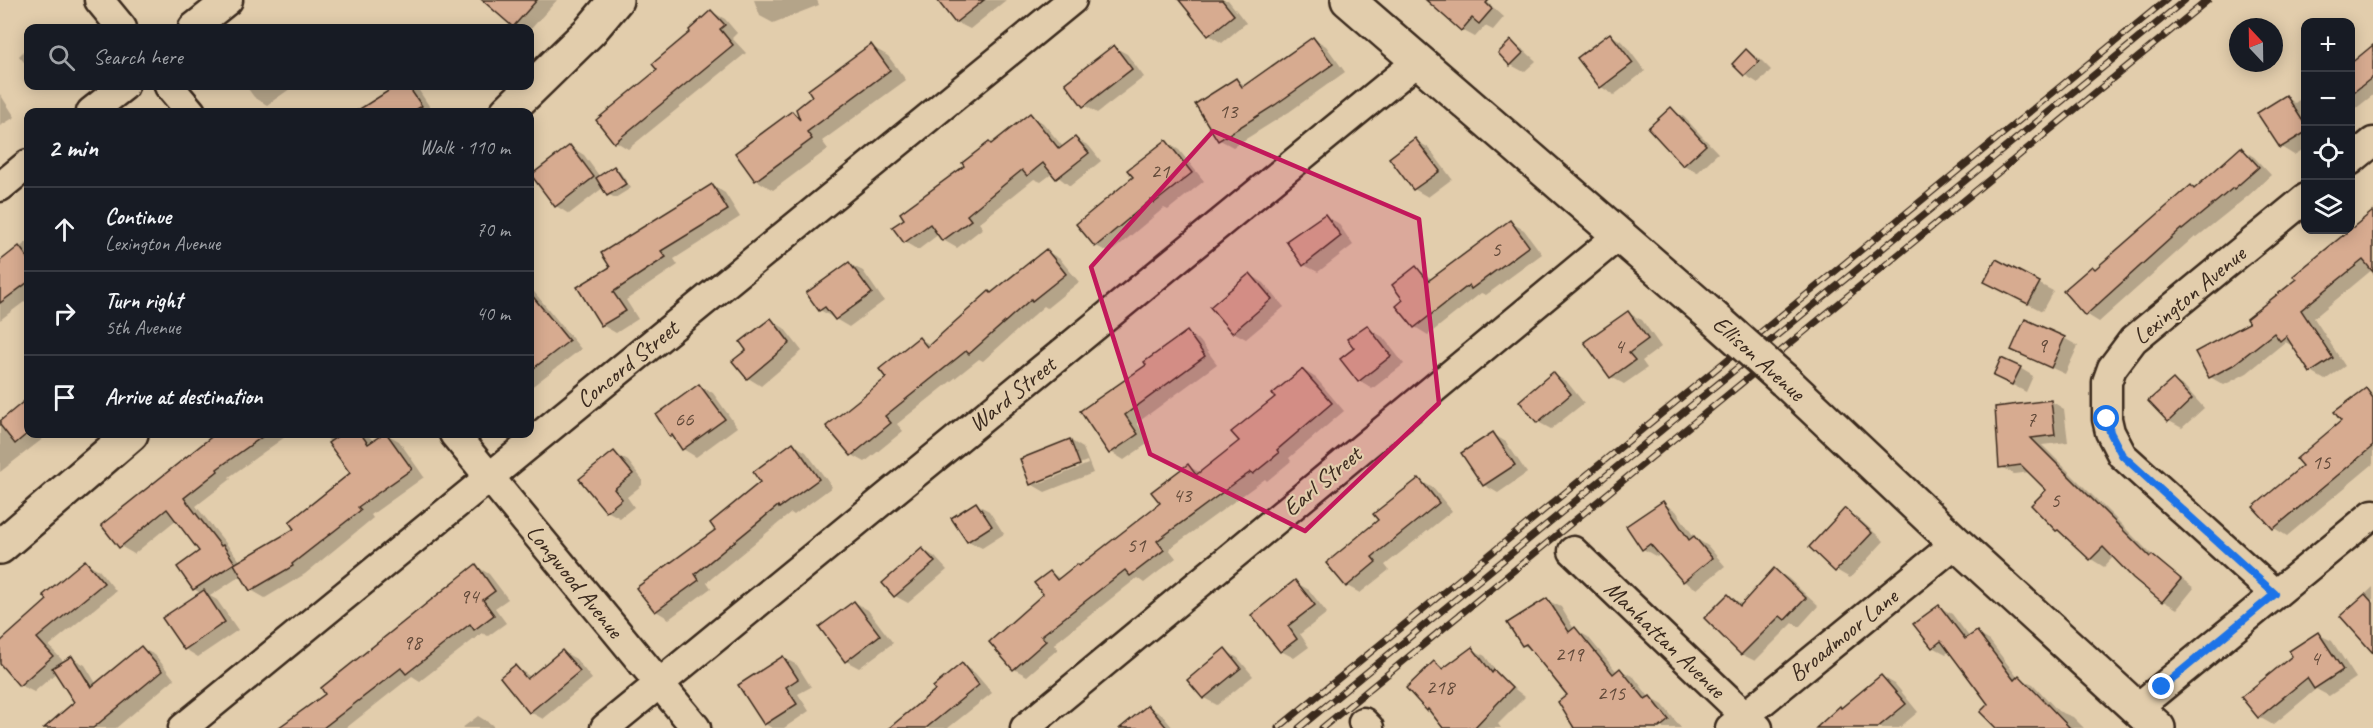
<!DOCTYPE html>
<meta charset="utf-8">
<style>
body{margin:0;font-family:Caveat,sans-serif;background:#242831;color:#f1f3f6}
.controls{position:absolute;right:18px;top:18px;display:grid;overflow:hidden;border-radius:12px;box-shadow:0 3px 15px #0003}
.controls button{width:54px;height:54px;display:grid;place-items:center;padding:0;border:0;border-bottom:2px solid #363941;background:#171b24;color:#f1f3f6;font:30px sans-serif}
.compass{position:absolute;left:2229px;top:18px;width:54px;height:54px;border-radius:50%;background:#171b24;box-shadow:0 3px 15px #0003;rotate:338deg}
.stop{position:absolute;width:18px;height:18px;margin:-14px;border:4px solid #1a73e8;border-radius:50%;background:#fff}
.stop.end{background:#1a73e8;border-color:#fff;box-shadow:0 2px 6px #0008}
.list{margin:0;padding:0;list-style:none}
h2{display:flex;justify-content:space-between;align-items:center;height:78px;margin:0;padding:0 24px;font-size:26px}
h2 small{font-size:20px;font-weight:400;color:#9ea1a6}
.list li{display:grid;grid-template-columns:39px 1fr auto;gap:18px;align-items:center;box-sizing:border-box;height:84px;padding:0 24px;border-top:2px solid #363941}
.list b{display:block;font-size:22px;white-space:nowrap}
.list p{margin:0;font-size:20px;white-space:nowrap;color:#9ea1a6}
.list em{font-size:20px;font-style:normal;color:#9ea1a6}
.icon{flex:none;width:33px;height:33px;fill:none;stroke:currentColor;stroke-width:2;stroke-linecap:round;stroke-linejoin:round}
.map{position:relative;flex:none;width:2373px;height:728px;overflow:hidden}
.search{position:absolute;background:#171b24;box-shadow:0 3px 15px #0003;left:24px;top:24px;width:510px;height:66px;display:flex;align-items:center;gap:15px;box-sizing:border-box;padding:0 21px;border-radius:12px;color:#9ea1a6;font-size:22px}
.panel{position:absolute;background:#171b24;box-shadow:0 3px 15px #0003;left:24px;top:108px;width:510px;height:330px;border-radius:12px}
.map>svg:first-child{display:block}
</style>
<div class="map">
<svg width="2373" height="728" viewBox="0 0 2373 728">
<rect width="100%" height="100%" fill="#e2cdac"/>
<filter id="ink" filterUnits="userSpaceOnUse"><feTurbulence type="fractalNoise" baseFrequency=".0167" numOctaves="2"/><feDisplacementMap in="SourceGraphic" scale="12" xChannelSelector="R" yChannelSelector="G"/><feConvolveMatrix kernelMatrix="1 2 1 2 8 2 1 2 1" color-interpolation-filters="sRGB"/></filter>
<g filter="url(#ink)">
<g fill="#0003" fill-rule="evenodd">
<path d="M499,0h58l-27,30v-2h-12l-4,-2z"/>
<path d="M754,0h63l2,5 -46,18 -13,-7z"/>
<path d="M939,0h67l-36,29 -14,-7z"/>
<path d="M1181,0h47l18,23 -24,20 -13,-8z"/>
<path d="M1447,0h38l19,17 -11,13 -8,-4 -10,11 -13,-7z"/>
<path d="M712,12l13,7 12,14 -5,5 14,15 -118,96 -13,-8 44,-71z"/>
<path d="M1610,35l13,7 22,29 -31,24 -13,-8z"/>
<path d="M1313,38l13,8 19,26 -56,40 -56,35 -13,-7 16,-60 11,6z"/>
<path d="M1511,42l13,8 12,11 -12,11 -13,-7z"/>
<path d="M871,46l17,10 18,24 -84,61 6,8 -55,41 -17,-10 -19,-26 56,-41 8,5z"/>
<path d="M28,47v20l-9,-11z"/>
<path d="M1114,47l13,7 17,23 -47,36 -13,-8z"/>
<path d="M2373,47v48l-23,18v-47z"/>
<path d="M1746,51l14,8 11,11 -13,13 -13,-8z"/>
<path d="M246,86h48l-27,19 -13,-8z"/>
<path d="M399,86h12l7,3 15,23h-75z"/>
<path d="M0,94l15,23 -15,9z"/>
<path d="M2306,95v53l-12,7 -13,-8 5,-50 9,6z"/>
<path d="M1671,109l13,8 34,36 -21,20 -13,-8 -34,-36z"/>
<path d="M1030,115l13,8 21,25 11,-10 14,8 12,15 -31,25 -17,-13 -12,9 -7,-3 -55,44 4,5 -26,20 -14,-8 -4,-6 -21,16 -13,-8 87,-96z"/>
<path d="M1415,140l14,8 23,31 -24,18 -14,-8 -23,-30z"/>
<path d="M1166,142l13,8 25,31 -36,29 -4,-2 -54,45 -14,-7 39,-69z"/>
<path d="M571,147l13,8 16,22 14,-9 6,4 11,16 -16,10 -7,-4 -4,-7 -35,27 -13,-8z"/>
<path d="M2241,149l13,8 17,18 -23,21 -51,41 -2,-1 -96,86 -13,-8 10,-44 95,-83 5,3z"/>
<path d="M712,185l13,8 15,24 -66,42 4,6 -52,35 12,19 -22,14 -14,-8 10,-58z"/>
<path d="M2373,215v54l-59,49 31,48 -20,14 -14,-8 -16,-25 -10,-5 -38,31 -23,12 -14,-8 -13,-25 55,-28z"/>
<path d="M1325,216l13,7 15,22 -35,27 -14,-7z"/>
<path d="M1510,222l14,8 18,24 -56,41 -5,-2 -53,42 -13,-8 -9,-27 10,-32 17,12z"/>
<path d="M28,241v58l-28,21v-57z"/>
<path d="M1046,251l14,8 19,23 -32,26 -3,-2 -61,55 -4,-2 -82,65 6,7 -38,31 -13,-7 36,-77 32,-39 11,6z"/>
<path d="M1997,261l56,30 -11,20 -43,-22z"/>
<path d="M849,264l14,7 21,30 -35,26 -29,-17z"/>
<path d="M1251,275l13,8 20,24 -38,32 -13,-7z"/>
<path d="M530,287l51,62 -51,39v-56l7,-6 -7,-8z"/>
<path d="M1628,313l14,7 19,27 -19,14 5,7 -23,16 -13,-7z"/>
<path d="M771,320l13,8 18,23 -41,35 -13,-8v-27z"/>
<path d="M1369,329l14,8 21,27 -32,25 -13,-8 -2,-32z"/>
<path d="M1187,333l13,8 17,23 -80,59 13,19 -26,18 -13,-8 -29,-40 66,-46z"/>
<path d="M2064,338l14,8 -13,28 -52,-24z"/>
<path d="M2020,368l13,8 -7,16 -31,-16z"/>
<path d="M1303,370l13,8 28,33 -55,47 2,3 -24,20 -2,-2 -96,70 7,9 -32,25 -7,-5 -83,66 4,5 -31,27 -13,-7 31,-74 5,-23 11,7 19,-12 82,-63 26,-38 13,7 40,-31 36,-45z"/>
<path d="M1553,374l14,8 17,21 -33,26 -13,-7z"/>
<path d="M2173,380l13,8 18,20 -22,20 -13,-7z"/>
<path d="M700,386l13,7 24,34 -41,30 -13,-8 -12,-14z"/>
<path d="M2366,390l7,4v70l-86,72 -13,-8 30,-62 39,-45z"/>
<path d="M28,400v34h21l-49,38v-49z"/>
<path d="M2051,401l13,8 4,33 -26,3 115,115 37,28 -17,21 -14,-8 -29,-24 -20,-21 -10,11 -13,-8 -24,-23 -10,-6 -9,-40 -18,-18 -16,2 -13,-7z"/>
<path d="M219,434h70l-60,43 2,2 -35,27 45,56 56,-33 55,-56 -28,-39h43l7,8 12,-8 13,7 25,36 -53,38 2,3 -68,56 -40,24 -14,-8 -9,-15 -32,21 7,4 21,30 -40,27 -13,-8 17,-55 -8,-5 -15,-22 22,-16 -24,-32 -43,35 -14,-8 79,-98z"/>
<path d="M1493,434l13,8 21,31 -29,20 -14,-8 -21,-31z"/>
<path d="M1070,440l13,8 10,25 -48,19 -14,-8zM1087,461l1,3 -50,20v-4z"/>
<path d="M793,444l13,8 26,35 -38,28 -3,-2 -84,69 4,6 -42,31 -13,-8 -17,-23 78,-58 45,-48z"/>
<path d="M614,453l14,8 14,18v6l-15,12 7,10 -14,11 -13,-7z"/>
<path d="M1419,480l14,8 19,23 -67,54 4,5 -29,23 -13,-7 33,-66z"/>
<path d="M1663,503l13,8 19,27 13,8 17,20 -28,23 -14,-8 -23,-27 -3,3 -14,-8z"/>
<path d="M976,504l13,7 15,23 -22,14 -14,-7z"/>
<path d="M1845,510l13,8 26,23 -34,37 -14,-8z"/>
<path d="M922,549l13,8 12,13 -39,33 -13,-7z"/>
<path d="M85,562l14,8 17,21 -67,55 15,16 8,-4 13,7 12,20 44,-37 14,7 19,24 -58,49h-70l30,-26 -19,-30 -23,20 -14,-7 -20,-23v-18l49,-44z"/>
<path d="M476,566l13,8 19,25 -13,9 11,15 -18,13 -6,-3 -62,48 -8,-5 -66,52h-65l47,-34z"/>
<path d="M1775,570l13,8 30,28 -19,21 -6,-4 -38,38 -14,-7 -13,-59 15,10z"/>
<path d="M1295,582l14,8 18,23 -27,21 9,13 -15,11 -13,-7z"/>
<path d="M2373,587v62l-31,-33z"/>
<path d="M1547,600l14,7 13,22 14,8 29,35 3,-2 14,7 15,20 14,8 18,23h-98l-14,-33 -35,-44 -11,-6z"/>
<path d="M854,602l14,8 25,33 -34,25 -13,-7z"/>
<path d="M1939,607l13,7 18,24 7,-5 13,8 28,37 15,6 25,27 15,6 11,11h-86l-8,-24 -40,-53 -4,3 -13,-7z"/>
<path d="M2318,634l14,7 24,37 -27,18 -13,-7 -43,36 -14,-8 -16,-20z"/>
<path d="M1472,649l13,7 17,23 23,18 -27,27 3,4h-56l-12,-16 -25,-24 27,-25 10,6z"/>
<path d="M1225,650l13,8 15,18 -36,29 -13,-7z"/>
<path d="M562,651l14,8 16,20 -49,40 -13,-7 -15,-45 16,10z"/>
<path d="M784,658l13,7 14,22 -13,7 11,17 -25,17h-12l-7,-4z"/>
<path d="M962,665l13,8 17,20 -44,35h-57l47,-38z"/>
<path d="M1881,676l14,8 23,28 -19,16h-81z"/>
<path d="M1149,707l13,8 11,13h-50z"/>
<path d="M478,716l13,8 4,4h-33z"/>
</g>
<g fill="#d7ab90" stroke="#3b2a1e" stroke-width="1.5">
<path d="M482,0h55l-24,27z"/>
<path d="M937,0h47l-29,23z"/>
<path d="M1179,0h43l12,15 -26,21z"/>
<path d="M1426,0h63l-3,3 6,6 -13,15 -7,-6 -11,13z"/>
<path d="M711,10l14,15 -5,4 13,16 -119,98 -18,-23 61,-50 -5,-6 38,-32 -1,-2z"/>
<path d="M1610,33l23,30 -33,25 -23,-30z"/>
<path d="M1313,37l20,27 -58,41 -57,36 -23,-37 41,-26 6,9z"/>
<path d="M1511,40l12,13 -13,13 -12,-13z"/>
<path d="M871,44l19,26 -83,62 5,7 -57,42 -20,-28 57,-42 8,9 -4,-11 16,-13 -4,-6z"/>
<path d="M1114,45l18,24 -49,38 -18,-24z"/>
<path d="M2373,45v32l-23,18v-31z"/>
<path d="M1746,49l13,13 -15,14 -12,-12z"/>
<path d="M396,86h12l14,20 -10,6h-57z"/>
<path d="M2286,95l20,31v6l-26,16 -23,-35z"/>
<path d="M1671,107l35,38 -23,21 -35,-38z"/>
<path d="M1030,113l29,36 16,-12 14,16 -33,26 -13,-16 -16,13 -5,-6 -55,45 4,5 -29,21 -12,-17 -26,19 -12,-16 12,-8 -4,-6 64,-47 -2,-3 27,-21 2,2z"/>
<path d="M1415,138l25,33 -27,19 -24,-32z"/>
<path d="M1166,140l26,33 -38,30 -3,-3 -56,47 -19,-23 57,-47 -6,-7z"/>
<path d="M570,145l24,32 -39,30 -24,-32z"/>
<path d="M2241,147l18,20 -25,22 -1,-1 -51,42 -1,-1 -96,87 -22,-25 29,-25 3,3 96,-84 3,4z"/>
<path d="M614,166l12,18 -19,12 -11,-18z"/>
<path d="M712,184l16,26 -67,41 5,6 -53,35 13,19 -25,15 -24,-39 33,-20 -9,-14z"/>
<path d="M2373,211v61l-10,-12 -62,50 32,48 -23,15 -24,-37 -6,5 -6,-8 -41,32 -24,13 -14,-26 54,-29 -3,-4 51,-40 -4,-3z"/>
<path d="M1325,214l16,22 -38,30 -17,-25z"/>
<path d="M1510,220l19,26 -58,43 -2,-4 -55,43 -18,-22 7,-6 -11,-15 24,-19 12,15z"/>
<path d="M19,246l9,12v24l-28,21v-42z"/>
<path d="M1046,249l20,25 -34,27 -1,-2 -62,55 -3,-3 -81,65 6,7 -40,33 -25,-30 60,-48 -7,-9 40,-32 8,10 62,-56 2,2z"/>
<path d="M1996,259l44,23 -12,22 -44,-22z"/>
<path d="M849,262l23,31 -37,27 -10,-13 -6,4 -13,-18z"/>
<path d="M1250,273l22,26 -40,34 -22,-26z"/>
<path d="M530,293l39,48 -39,30z"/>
<path d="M1628,311l20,28 -19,14 6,7 -25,18 -26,-36z"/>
<path d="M771,318l19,25 -43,36 -15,-18 14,-11 -6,-8z"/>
<path d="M2025,319l40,18 -14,31 -40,-18z"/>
<path d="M1367,325l24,31 -33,26 -18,-23 14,-11 -7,-9z"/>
<path d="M1187,331l18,25 -80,59 13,19 -29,20 -29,-43 66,-46 -2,-3z"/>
<path d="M2001,358l20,9 -9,18 -19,-9z"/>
<path d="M1302,369l30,34 -55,47 2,3 -26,21 -2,-2 -12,8 -82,61 7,9 -34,26 -5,-6 -84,66 5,5 -33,29 -24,-28 54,-48 -9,-11 16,-12 7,9 20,-16 2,2 81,-63 -9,-11 37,-28 8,11 43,-34 -8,-9 44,-35 -3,-3z"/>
<path d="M1553,372l18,22 -34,29 -18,-22z"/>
<path d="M2173,379l19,20 -24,23 -20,-21z"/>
<path d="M699,384l26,35 -43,31 -10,-15 -2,2 -14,-22z"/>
<path d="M2366,388l7,10v48l-100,83 -20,-22 49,-41 -6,-7 45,-38 -7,-9z"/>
<path d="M28,398v35l-13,11 -15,-19v-4z"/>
<path d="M2051,400l4,35 -24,3 119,119 2,-2 29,24 -19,23 -29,-24 -30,-31 -13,13 -32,-30 -2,1 -25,-26 15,-15 -25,-25 -22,3 -4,-61z"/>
<path d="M1493,432l22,33 -32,21 -22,-33z"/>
<path d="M215,434h51l-49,35 1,2 -34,27 37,48 2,-1 12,18 -42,27 -16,-23 22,-16 -32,-42 -48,39 -18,-23z"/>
<path d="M341,434h20l7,10 15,-10h4l25,35 -54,38 3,3 -69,54 1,2 -43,25 -16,-27 60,-35 -5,-7 61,-49 -22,-30z"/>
<path d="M1070,439l10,26 -50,20 -10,-26z"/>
<path d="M793,442l26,37 -40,29 -1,-2 -83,68 4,6 -44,32 -19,-24 79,-58 -5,-7 50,-41 -7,-10z"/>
<path d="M614,451l19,23 -19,15 8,10 -16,13 -27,-33z"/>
<path d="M1419,478l20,25 -67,54 4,5 -30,25 -20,-24 52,-43 -5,-6z"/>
<path d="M1663,501l26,39 5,-4 18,22 -29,24 -33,-38 -8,6 -16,-24z"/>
<path d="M976,502l16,24 -25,16 -16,-24z"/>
<path d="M1845,508l27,25 -37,39 -26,-25z"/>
<path d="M922,548l13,14 -41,35 -12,-14z"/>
<path d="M85,560l19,23 -67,55 16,18 -34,30 -19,-22v-22l47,-42 -4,-5z"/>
<path d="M476,564l19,27 -12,9 11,15 -20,15 -4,-6 -64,50 -5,-6 -78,60h-45l47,-34 -4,-6z"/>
<path d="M1774,568l32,30 -21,22 -5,-4 -39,39 -37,-37 24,-24 12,12z"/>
<path d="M1295,580l20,25 -27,21 9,13 -17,13 -29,-37z"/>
<path d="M204,590l21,32 -41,28 -22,-32z"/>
<path d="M2365,594l8,9v50l-33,-37z"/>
<path d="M1547,598l22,34 6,-5 38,47 7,-6 25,31 5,-3 19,24 -10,8h-85l-16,-26 9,-7 -41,-51 -4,2 -15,-23z"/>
<path d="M854,601l26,34 -35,27 -26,-35z"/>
<path d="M1939,605l26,34 12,-8 37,49 5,-5 51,53h-74l-16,-16 8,-8 -47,-63 -9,7 -19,-24z"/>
<path d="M2318,632l25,38 -29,19 -7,-11 -49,40 -17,-21 51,-41 -3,-5z"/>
<path d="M141,646l21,25 -69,57h-49l30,-26 -22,-34 20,-12 19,31z"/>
<path d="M1472,647l20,26 2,-3 18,18 -38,40h-31l-15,-19 -1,2 -21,-23 28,-27 8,8z"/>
<path d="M1225,648l16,20 -38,31 -16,-19z"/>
<path d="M562,650l18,21 -51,42 -29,-36 15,-12 12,14z"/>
<path d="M783,656l15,23 -12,8 11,17 -33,21 -26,-40z"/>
<path d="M962,663l17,22 -53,43h-37l46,-38 -2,-3z"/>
<path d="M1881,675l25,29 -29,24h-61l24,-22 1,2z"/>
<path d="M1148,705l19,23h-47z"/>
</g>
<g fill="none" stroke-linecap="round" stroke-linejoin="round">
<defs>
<g id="minor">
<path d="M99,0l23,28"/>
<path d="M193,28l35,-28"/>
<path d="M169,86l22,26"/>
<path d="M91,112l33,-26"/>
<path d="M2350,161l23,-19"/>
<path d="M0,187l28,-23"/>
<path d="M454,434l242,294"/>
<path d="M1573,551l185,177"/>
<path d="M2275,594l-153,-139 -12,-23 -3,-13v-37l5,-14 21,-28 173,-142"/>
<path d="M2137,708l236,-194"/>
<path d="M1363,722l6,6"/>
<path d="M183,728l889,-728"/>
<path d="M605,728l813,-667"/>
<path d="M1025,728l594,-493"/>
<path d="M1730,728l226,-185"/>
</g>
<g id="tertiary">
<path d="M1348,0l363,315"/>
<path d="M1785,381l171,162 202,185"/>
</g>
<g id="secondary">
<path d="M507,112l83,-81 26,-31"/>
<path d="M0,547l131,-113"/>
</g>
</defs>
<use href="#minor" stroke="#3b2a1e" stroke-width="33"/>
<use href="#tertiary" stroke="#3b2a1e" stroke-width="38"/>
<use href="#secondary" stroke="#3b2a1e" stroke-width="38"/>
<use href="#minor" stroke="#e2cdac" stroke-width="28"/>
<use href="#tertiary" stroke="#e2cdac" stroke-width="33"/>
<use href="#secondary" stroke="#e2cdac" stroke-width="33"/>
<defs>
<g id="rail">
<path d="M1278,728l888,-728"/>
<path d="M1299,728l886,-728"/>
<path d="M1322,728l886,-728"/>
</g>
</defs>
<use href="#rail" stroke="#3b2a1e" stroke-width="7"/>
<use href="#rail" stroke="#e2cdac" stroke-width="4.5" stroke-dasharray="14" stroke-linecap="butt"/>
<defs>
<path id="tertiary-bridge" d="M1711,315l74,66"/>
</defs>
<use href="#tertiary-bridge" stroke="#3b2a1e" stroke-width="38" stroke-linecap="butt"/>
<use href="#tertiary-bridge" stroke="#e2cdac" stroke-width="33"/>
</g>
</g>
<g fill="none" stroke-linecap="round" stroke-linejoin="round" filter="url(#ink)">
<path stroke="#1a73e8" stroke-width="8" d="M2107,419l3,13 12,23 153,139 -113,93"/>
</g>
<path fill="#c2185b" fill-opacity="0.2" stroke="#c2185b" stroke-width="4.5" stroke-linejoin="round" d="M1213,131l206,88 20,184 -134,128 -155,-77 -59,-187z"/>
<g text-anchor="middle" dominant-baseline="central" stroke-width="4.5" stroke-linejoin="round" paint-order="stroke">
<g font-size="21" fill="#624a3a">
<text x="1228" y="111">13</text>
<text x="1160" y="171">21</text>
<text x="1496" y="249">5</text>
<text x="2042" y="345">9</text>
<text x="1619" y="346">4</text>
<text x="684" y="419">66</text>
<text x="2031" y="419">7</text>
<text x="2321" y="462">15</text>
<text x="1182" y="495">43</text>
<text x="2055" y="500">5</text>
<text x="1136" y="545">51</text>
<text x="469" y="596">94</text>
<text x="412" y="642">98</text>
<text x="1569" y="654">219</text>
<text x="2315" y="658">4</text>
<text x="1440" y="687">218</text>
<text x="1611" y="693">215</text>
</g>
<g font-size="24" fill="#3b2a1e" stroke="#e2cdac">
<text transform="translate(2189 295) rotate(-40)">Lexington Avenue</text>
<text transform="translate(1759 358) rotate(42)">Ellison Avenue</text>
<text transform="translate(627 364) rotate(-39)">Concord Street</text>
<text transform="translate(1012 394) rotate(-39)">Ward Street</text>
<text transform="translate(1322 481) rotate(-40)">Earl Street</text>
<text transform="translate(575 581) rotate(51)">Longwood Avenue</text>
<text transform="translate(1843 635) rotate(-39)">Broadmoor Lane</text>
<text transform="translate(1665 639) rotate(44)">Manhattan Avenue</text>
</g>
</g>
</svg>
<div class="controls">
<button>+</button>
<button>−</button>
<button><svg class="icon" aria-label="locate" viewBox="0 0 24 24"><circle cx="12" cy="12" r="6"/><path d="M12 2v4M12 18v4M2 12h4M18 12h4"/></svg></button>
<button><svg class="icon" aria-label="layers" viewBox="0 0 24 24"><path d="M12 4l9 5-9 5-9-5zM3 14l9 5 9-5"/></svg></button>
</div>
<svg class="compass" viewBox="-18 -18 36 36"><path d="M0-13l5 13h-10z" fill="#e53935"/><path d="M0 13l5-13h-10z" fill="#9ea1a6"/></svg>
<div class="stop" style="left:2107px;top:419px"></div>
<div class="stop end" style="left:2162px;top:687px"></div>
<div class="search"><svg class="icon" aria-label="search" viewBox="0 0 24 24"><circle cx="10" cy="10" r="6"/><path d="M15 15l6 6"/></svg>Search here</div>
<section class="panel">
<h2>2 min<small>Walk · 110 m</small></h2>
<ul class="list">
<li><svg class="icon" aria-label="ahead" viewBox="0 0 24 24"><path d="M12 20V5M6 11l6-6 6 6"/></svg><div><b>Continue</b><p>Lexington Avenue</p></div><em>70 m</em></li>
<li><svg class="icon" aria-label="right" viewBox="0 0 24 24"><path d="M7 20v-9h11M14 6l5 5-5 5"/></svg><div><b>Turn right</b><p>5th Avenue</p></div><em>40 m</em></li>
<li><svg class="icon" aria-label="arrive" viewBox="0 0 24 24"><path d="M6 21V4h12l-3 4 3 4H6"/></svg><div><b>Arrive at destination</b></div></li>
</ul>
</section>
</div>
